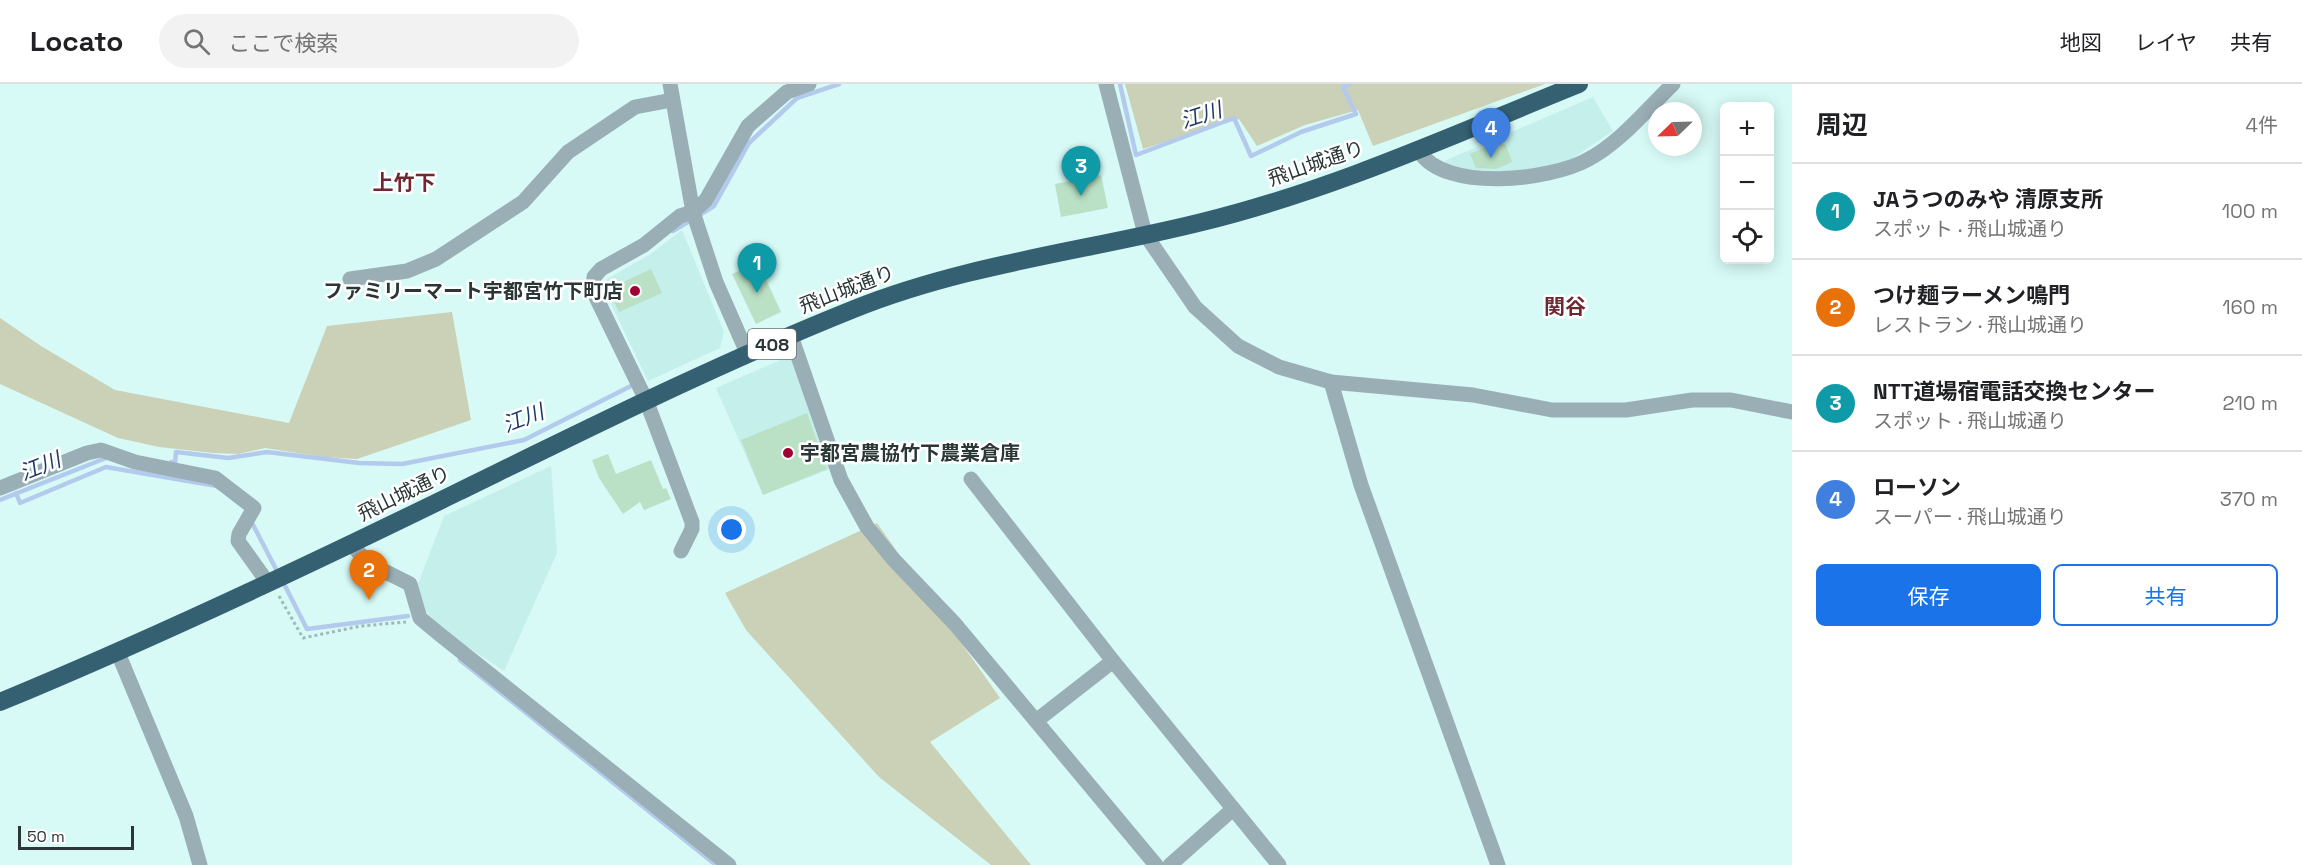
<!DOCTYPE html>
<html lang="ja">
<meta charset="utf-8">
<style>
body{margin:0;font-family:"Space Grotesk","Noto Sans JP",sans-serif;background:#f2f2f2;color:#202124}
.controls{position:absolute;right:18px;top:18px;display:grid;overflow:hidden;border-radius:9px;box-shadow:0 3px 15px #0003}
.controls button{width:54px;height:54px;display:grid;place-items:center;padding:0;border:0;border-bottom:2px solid #e0e0e0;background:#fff;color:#202124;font:30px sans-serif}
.compass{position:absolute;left:1648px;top:18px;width:54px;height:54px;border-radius:50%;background:#fff;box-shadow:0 3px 15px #0003;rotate:247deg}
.scale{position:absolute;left:18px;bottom:15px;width:116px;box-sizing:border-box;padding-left:6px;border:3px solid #2a3736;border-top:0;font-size:16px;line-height:21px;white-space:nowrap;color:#2a3736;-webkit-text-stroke:4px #fff;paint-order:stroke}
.you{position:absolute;left:732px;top:446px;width:21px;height:21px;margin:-15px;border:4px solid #fff;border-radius:50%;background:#1a73e8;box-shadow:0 0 0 9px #1a73e833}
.badge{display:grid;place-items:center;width:39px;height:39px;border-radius:50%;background:#1a73e8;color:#fff;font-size:20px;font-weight:700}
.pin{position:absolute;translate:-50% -50px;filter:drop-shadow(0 2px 3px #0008)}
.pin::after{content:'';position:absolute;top:32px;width:21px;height:18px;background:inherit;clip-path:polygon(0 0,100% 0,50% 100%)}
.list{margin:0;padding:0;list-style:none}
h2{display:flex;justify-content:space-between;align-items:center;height:78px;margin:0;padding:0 24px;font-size:26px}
h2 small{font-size:20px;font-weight:400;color:#757577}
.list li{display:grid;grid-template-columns:39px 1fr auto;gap:18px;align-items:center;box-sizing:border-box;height:96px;padding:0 24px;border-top:2px solid #e0e0e0}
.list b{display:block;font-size:22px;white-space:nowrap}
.list p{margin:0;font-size:20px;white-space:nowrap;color:#757577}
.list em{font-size:20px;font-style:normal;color:#757577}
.actions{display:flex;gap:12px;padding:18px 24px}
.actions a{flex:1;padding:14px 0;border:2px solid #1a73e8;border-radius:9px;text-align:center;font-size:21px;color:#1a73e8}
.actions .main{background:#1a73e8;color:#fff}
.icon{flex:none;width:33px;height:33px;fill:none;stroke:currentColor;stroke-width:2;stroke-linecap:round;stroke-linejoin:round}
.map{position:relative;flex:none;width:1792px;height:781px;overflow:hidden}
header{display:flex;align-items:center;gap:36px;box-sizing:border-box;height:84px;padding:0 30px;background:#fff;border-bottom:2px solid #e0e0e0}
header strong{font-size:28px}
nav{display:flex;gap:33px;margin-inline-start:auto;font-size:21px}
.search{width:420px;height:54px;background:#f2f2f2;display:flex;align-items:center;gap:15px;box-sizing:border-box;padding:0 21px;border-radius:33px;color:#757577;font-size:22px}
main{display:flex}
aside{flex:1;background:#fff}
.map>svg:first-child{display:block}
</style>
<header>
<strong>Locato</strong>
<div class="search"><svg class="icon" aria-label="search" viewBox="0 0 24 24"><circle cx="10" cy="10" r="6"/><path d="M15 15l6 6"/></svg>ここで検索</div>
<nav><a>地図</a><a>レイヤ</a><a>共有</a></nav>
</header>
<main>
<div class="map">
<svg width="1792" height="781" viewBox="0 0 1792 781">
<rect width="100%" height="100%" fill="#d7faf6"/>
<g fill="#c4efeb">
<path d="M1593,13l20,34 -43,29 -50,21 -85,-16z"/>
<path d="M682,146l42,102 -4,16 -72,33 -44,-92 3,-10 42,-24z"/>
<path d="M797,269l39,114 -73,28 -47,-107z"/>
<path d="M551,382l6,87 -53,118 -60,-40 -18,-20 -10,-22 28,-73z"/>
</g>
<g fill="#cad1b6">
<path d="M1125,0h420l-172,62 -15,-36 -53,15 -48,21 -18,-27 -96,30z"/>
<path d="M452,228l19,108 -114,39 -34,-2 -58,-9 -27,6 -25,-1 -54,-6 -41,-9 -118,-54v-66l41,28 74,44 174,33 38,-97z"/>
<path d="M877,439l123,175 -70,44 101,123h-40l-112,-88 -133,-147 -21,-37z"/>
</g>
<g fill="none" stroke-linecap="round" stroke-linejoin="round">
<g stroke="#b3caed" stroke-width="4.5">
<path d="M1120,0l16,71 98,-37 17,38 50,-24 55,-18 -13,-27 7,-3"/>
<path d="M701,130l13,-8 35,-63 48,-45 42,-14"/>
<path d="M673,147l18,-11"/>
<path d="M171,378l4,1 1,-11 52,6 39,-6 92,11 43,1 122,-24 111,-56"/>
<path d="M16,409l4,10 86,-36 111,19"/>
<path d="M0,416l106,-42"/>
<path d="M250,435l28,54"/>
<path d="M282,496l25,49 101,-13"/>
<path d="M460,576l256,205"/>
</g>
</g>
<g fill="#bae1c5">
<path d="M1497,58l9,3 6,17 -16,7 -20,-1 -6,-14z"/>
<path d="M1101,91l7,33 -47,9 -6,-33z"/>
<path d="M758,178l23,50 -25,12 -24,-50z"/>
<path d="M651,185l11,24 -43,19 -11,-23z"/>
<path d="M807,329l20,56 -64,26 -22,-55z"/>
<path d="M608,370l8,20 35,-14 12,29 3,-1 5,11 -27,11 -4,-8 -17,12 -24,-36 -7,-18z"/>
</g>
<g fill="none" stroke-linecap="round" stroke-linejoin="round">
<path stroke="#9fbab7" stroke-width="3" stroke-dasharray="3 3" stroke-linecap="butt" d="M279,512l24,42 58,-12 45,-4"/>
<g stroke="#9aaeb6" stroke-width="15">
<path d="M670,0l23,128 23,70 32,73"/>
<path d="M1106,0l39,150 50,73 43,39 41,21 52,15 142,13 79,15h74l66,-10h39l61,12"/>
<path d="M1419,67c26,42 131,29 168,9 33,-17 60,-51 86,-76"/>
<path d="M350,195l57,-8 29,-12 87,-57 45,-50 67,-45 37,-7"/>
<path d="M791,252l50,144 26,47 26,32 62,65 201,241"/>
<path d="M1331,298l30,103 137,380"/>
<path d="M971,395l142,182 166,204"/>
<path d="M0,404l87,-35 14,-3 34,12 80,16 39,30 -15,26 -1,7 30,42"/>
<path d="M351,460l17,19 42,21 10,34 18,15 291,232"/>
<path d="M681,467l11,-22v-7l-46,-122 -53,-109 1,-14 7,-8 43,-24 36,-29 13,-4 13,-12 42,-74 39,-34 22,-8"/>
<path d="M118,569l68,163 14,49"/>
<path d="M1036,637l77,-60"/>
<path d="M1170,781l63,-56"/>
</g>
<path stroke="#346071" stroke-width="18" d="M0,618c155,-64 307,-136 458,-210 131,-64 261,-129 396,-183 112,-45 232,-58 348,-87 131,-32 253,-88 377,-138"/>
</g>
<g fill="#a10133" stroke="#fff" stroke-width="2">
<circle cx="635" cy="207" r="6"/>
<circle cx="788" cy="369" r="6"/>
</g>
<g text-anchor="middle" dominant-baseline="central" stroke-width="5" stroke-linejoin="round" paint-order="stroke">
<rect fill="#fff" stroke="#6a7372" stroke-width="1.5" x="748" y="245" width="48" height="30" rx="4.5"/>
<g font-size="18" font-weight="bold" fill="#2a3736">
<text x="772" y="260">408</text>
</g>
<g font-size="20" fill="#2a3736" stroke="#fff">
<text transform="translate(1316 79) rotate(-19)">飛山城通り</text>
<text transform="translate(847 205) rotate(-21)">飛山城通り</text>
<text transform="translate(404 409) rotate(-26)">飛山城通り</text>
</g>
<g font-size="20" font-weight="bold" fill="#2a3736" stroke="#fff" text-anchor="end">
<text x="623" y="207">ファミリーマート宇都宮竹下町店</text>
<text x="800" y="369" text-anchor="start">宇都宮農協竹下農業倉庫</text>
</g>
<g font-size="21" font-style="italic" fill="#1d3a67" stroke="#fff">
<text transform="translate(1201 31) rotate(-18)">江川</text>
<text transform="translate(523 334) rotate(-21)">江川</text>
<text transform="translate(40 382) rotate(-22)">江川</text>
</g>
<g font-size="21" font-weight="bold" fill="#6e2831" stroke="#fff">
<text x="404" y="98">上竹下</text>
<text x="1565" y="222">関谷</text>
</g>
</g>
</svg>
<div class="controls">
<button>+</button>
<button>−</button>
<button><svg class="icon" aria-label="locate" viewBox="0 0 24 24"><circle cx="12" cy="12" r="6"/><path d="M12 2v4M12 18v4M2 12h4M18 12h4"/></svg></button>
</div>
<svg class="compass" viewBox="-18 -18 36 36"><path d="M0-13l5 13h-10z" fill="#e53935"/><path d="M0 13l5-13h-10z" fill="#757577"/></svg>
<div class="scale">50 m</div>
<div class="you"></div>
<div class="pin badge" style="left:757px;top:209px;background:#0f9aa8">1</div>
<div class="pin badge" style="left:369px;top:516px;background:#e8710a">2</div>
<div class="pin badge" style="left:1081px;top:112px;background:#0f9aa8">3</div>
<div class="pin badge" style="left:1491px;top:74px;background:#3f7fe0">4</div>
</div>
<aside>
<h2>周辺<small>4件</small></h2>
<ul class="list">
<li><span class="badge" style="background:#0f9aa8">1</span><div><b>JAうつのみや 清原支所</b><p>スポット · 飛山城通り</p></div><em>100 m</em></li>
<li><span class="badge" style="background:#e8710a">2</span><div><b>つけ麺ラーメン鳴門</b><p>レストラン · 飛山城通り</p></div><em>160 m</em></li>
<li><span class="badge" style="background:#0f9aa8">3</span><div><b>NTT道場宿電話交換センター</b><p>スポット · 飛山城通り</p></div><em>210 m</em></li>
<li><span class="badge" style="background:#3f7fe0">4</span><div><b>ローソン</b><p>スーパー · 飛山城通り</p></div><em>370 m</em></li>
</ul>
<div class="actions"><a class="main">保存</a><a>共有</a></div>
</aside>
</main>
